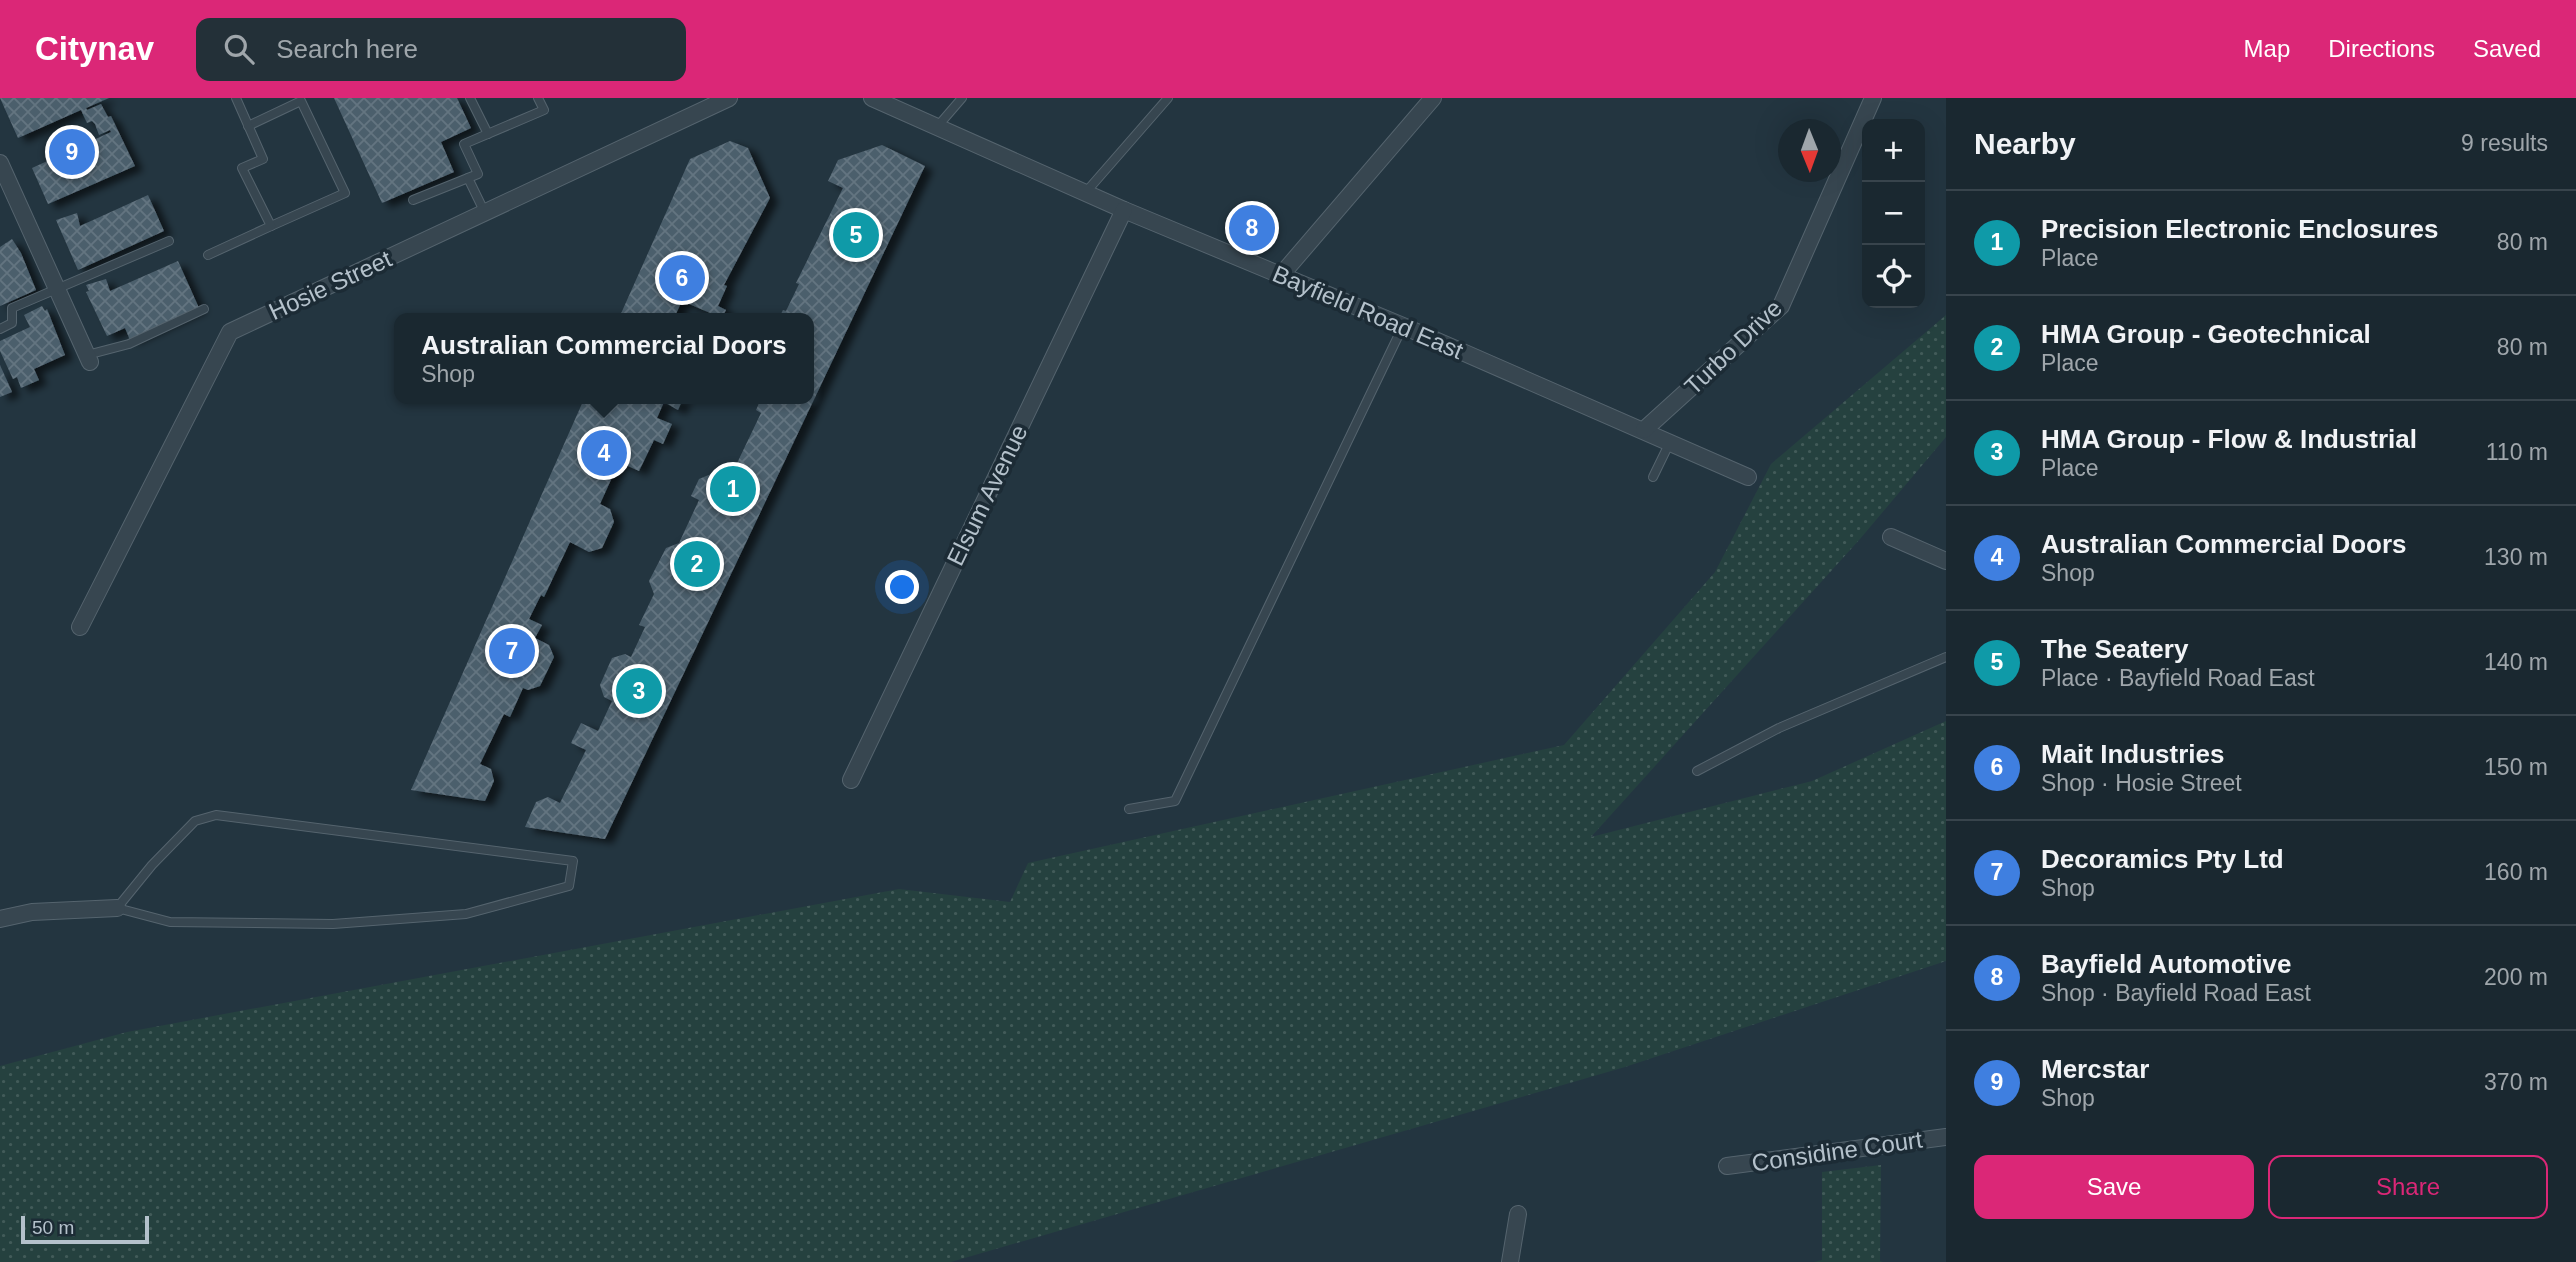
<!DOCTYPE html>
<meta charset="utf-8">
<style>
body{margin:0;font-family:Helvetica,sans-serif;background:#233038;color:#f1f3f6}
.controls{position:absolute;right:21px;top:21px;display:grid;overflow:hidden;border-radius:14px;box-shadow:0 7px 28px #0002}
.controls button{width:63px;height:63px;display:grid;place-items:center;padding:0;border:0;border-bottom:2px solid #38444c;background:#1a2830;color:#f1f3f6;font:35px sans-serif}
.compass{position:absolute;left:1778px;top:21px;width:63px;height:63px;border-radius:50%;background:#1a2830;box-shadow:0 7px 28px #0002;rotate:179deg}
.scale{position:absolute;left:21px;bottom:18px;width:128px;box-sizing:border-box;padding-left:7px;border:4px solid #b4c1cb;border-top:0;font-size:19px;line-height:24px;white-space:nowrap;color:#b4c1cb;-webkit-text-stroke:5px #1c2b35;paint-order:stroke}
.you{position:absolute;left:903px;top:490px;width:24px;height:24px;margin:-18px;border:5px solid #fff;border-radius:50%;background:#1a73e8;box-shadow:0 0 0 10px #1a73e833}
.badge{display:grid;place-items:center;width:46px;height:46px;border-radius:50%;background:#db2777;color:#fff;font-size:23px;font-weight:700}
.pin{position:absolute;translate:-50% -50%;border:4px solid #fff;box-shadow:0 2px 7px #0006}
.popup{position:absolute;left:394px;top:215px;width:420px;height:91px;box-sizing:border-box;display:grid;place-content:center;border-radius:14px;background:#1a2830;filter:drop-shadow(0 2px 5px #0005);font-size:23px;white-space:nowrap;color:#9fa6ab}
.popup b{font-size:26px;color:#f1f3f6}
.popup::after{content:'';position:absolute;left:50%;top:100%;margin-left:-14px;border:14px solid transparent;border-top-color:#1a2830}
.list{margin:0;padding:0;list-style:none}
h2{display:flex;justify-content:space-between;align-items:center;height:91px;margin:0;padding:0 28px;font-size:30px}
h2 small{font-size:23px;font-weight:400;color:#9fa6ab}
.list li{display:grid;grid-template-columns:46px 1fr auto;gap:21px;align-items:center;box-sizing:border-box;height:105px;padding:0 28px;border-top:2px solid #38444c}
.list b{display:block;font-size:26px;white-space:nowrap}
.list p{margin:0;font-size:23px;white-space:nowrap;color:#9fa6ab}
.list em{font-size:23px;font-style:normal;color:#9fa6ab}
.actions{display:flex;gap:14px;padding:21px 28px}
.actions a{flex:1;padding:16px 0;border:2px solid #db2777;border-radius:14px;text-align:center;font-size:24px;color:#db2777}
.actions .main{background:#db2777;color:#fff}
.icon{flex:none;width:38px;height:38px;fill:none;stroke:currentColor;stroke-width:2;stroke-linecap:round;stroke-linejoin:round}
.map{position:relative;flex:none;width:1946px;height:1164px;overflow:hidden}
header{display:flex;align-items:center;gap:42px;box-sizing:border-box;height:98px;padding:0 35px;background:#db2777;color:#fff}
header strong{font-size:33px}
nav{display:flex;gap:38px;margin-inline-start:auto;font-size:24px}
.search{width:490px;height:63px;background:#233038;display:flex;align-items:center;gap:18px;box-sizing:border-box;padding:0 24px;border-radius:14px;color:#9fa6ab;font-size:26px}
main{display:flex}
aside{flex:1;background:#1a2830}
.map>svg:first-child{display:block}
</style>
<header>
<strong>Citynav</strong>
<div class="search"><svg class="icon" aria-label="search" viewBox="0 0 24 24"><circle cx="10" cy="10" r="6"/><path d="M15 15l6 6"/></svg>Search here</div>
<nav><a>Map</a><a>Directions</a><a>Saved</a></nav>
</header>
<main>
<div class="map">
<svg width="1946" height="1164" viewBox="0 0 1946 1164">
<defs>
<pattern id="grass-dots" width="8" height="8" patternUnits="userSpaceOnUse" patternTransform="scale(1.75)"><rect width="8" height="8" fill="#25413f"/><path d="M2 2h.1M6 6h.1" fill="none" stroke="#425b59" stroke-width="1.8" stroke-linecap="round"/></pattern>
<pattern id="building-cross-hatch" width="8" height="8" patternUnits="userSpaceOnUse" patternTransform="scale(1.75)"><rect width="8" height="8" fill="#4c5f6c"/><path d="M0 0l8 8M0 8l8-8" fill="none" stroke="#637480"/></pattern>
<filter id="shadow"><feDropShadow dx="8" dy="4.5" stdDeviation="3.5" flood-color="#0009"/></filter>
</defs>
<rect width="100%" height="100%" fill="#233540"/>
<g fill="url(#grass-dots)">
<path d="M1946,217v122l-86,102 -269,298 221,-56 134,-60v240l-321,106 -674,195h-951v-196l127,-34 772,-143 111,13 18,-39 536,-118 151,-173 56,-108z"/>
<path d="M1881,1067l-1,96 3,1h-69l8,-2v-88z"/>
</g>
<g fill="url(#building-cross-hatch)" filter="url(#shadow)">
<path d="M0,0h109l-23,10 1,2 14,-6 7,13 3,-1 24,50 -87,38 -16,-36 79,-36 -1,-2 -11,5 -4,-11 -3,-3 -5,2 -6,-13 -63,28z"/>
<path d="M334,0h123l14,30 -30,14 13,30 -72,31z"/>
<path d="M730,43l18,7 22,50 -46,87 3,1 -9,20 8,4 -4,8 -40,-17 -8,17h-55l71,-159z"/>
<path d="M882,47l43,21 -320,673 -80,-12 11,-25 12,-5 12,6 26,-53 -15,-7 10,-20 17,8 14,-30 -8,-4 -4,-12 12,-27 13,-4 6,3 14,-30 -6,-2 15,-31 -5,-13 17,-33 13,-5 20,-43 -8,-4 8,-17 12,-5 17,8 33,-69 -5,-3 5,-11h48v-81h-30l4,-8 3,1 13,-27 -3,-1 47,-95 -15,-7 10,-21z"/>
<path d="M148,97l16,36 -86,39 -22,-50 21,-7 3,13z"/>
<path d="M12,141l9,14 15,37 -36,16v-59z"/>
<path d="M178,163l21,47 -69,32 -5,-12 -18,8 -21,-44 3,-1 -3,-6 20,-6 4,12z"/>
<path d="M42,208l3,5 2,-2 18,46 -31,14 5,11 -18,8 -4,-11 -4,2 -13,-28v-10l30,-14 -6,-12z"/>
<path d="M0,267l12,27 -12,5z"/>
<path d="M584,301h99l-5,11 -14,-8 -7,16 15,6 -9,20 -9,-4 -15,31 -20,-9 -19,42 10,5 4,13 -12,26 -13,4 -19,-10 -26,55 -3,-2 -12,24 13,6 -7,13 14,7 5,12 -14,29 -12,4 -5,-2 -13,29 -6,-3 -24,50 11,5 3,12 -9,20 -74,-11z"/>
</g>
<g fill="none" stroke-linecap="round" stroke-linejoin="round">
<defs>
<g id="lane">
<path d="M470,0l18,36"/>
<path d="M248,28l53,-25 44,92 -74,33"/>
<path d="M937,29l25,-29"/>
<path d="M1086,94l82,-94"/>
<path d="M413,102l55,-22"/>
<path d="M485,115l-17,-35 10,-4 -14,-30 80,-34 -6,-12"/>
<path d="M208,157l63,-29 -29,-58 21,-9 -27,-61"/>
<path d="M0,231l12,-6v-15l157,-67"/>
<path d="M87,257l42,-11 75,-35"/>
<path d="M1653,379l17,-35"/>
<path d="M1697,673l82,-43 167,-71"/>
<path d="M1129,711l46,-8 228,-475"/>
<path d="M216,717l357,46 -4,25 -103,28 -133,10 -163,-2 -53,-14 35,-43 43,-44z"/>
</g>
<g id="street">
<path d="M872,0l252,112 279,116 345,151"/>
<path d="M0,65l90,199"/>
<path d="M1282,176l151,-176"/>
<path d="M1644,332l137,-124 92,-208"/>
<path d="M1891,439l55,24"/>
<path d="M80,529l150,-295 499,-234"/>
<path d="M851,682l273,-570"/>
<path d="M0,821l32,-7 85,-4"/>
<path d="M1727,1068l219,-29"/>
<path d="M1510,1164l8,-48"/>
</g>
</defs>
<use href="#lane" stroke="#55646e" stroke-width="10"/>
<use href="#street" stroke="#55646e" stroke-width="18"/>
<use href="#lane" stroke="#374650" stroke-width="8"/>
<use href="#street" stroke="#374650" stroke-width="16"/>
</g>
<g text-anchor="middle" dominant-baseline="central" stroke-width="7" stroke-linejoin="round" paint-order="stroke">
<g font-size="24" fill="#b4c1cb" stroke="#1c2b35">
<text transform="translate(330 187) rotate(-25)">Hosie Street</text>
<text transform="translate(1368 214) rotate(23)">Bayfield Road East</text>
<text transform="translate(1733 249) rotate(-44)">Turbo Drive</text>
<text transform="translate(987 397) rotate(-64)">Elsum Avenue</text>
<text transform="translate(1837 1053) rotate(-8)">Considine Court</text>
</g>
</g>
</svg>
<div class="controls">
<button>+</button>
<button>−</button>
<button><svg class="icon" aria-label="locate" viewBox="0 0 24 24"><circle cx="12" cy="12" r="6"/><path d="M12 2v4M12 18v4M2 12h4M18 12h4"/></svg></button>
</div>
<svg class="compass" viewBox="-18 -18 36 36"><path d="M0-13l5 13h-10z" fill="#e53935"/><path d="M0 13l5-13h-10z" fill="#9fa6ab"/></svg>
<div class="scale">50 m</div>
<div class="you"></div>
<div class="pin badge" style="left:733px;top:391px;background:#0f9aa8">1</div>
<div class="pin badge" style="left:697px;top:466px;background:#0f9aa8">2</div>
<div class="pin badge" style="left:639px;top:593px;background:#0f9aa8">3</div>
<div class="pin badge" style="left:604px;top:355px;background:#3f7fe0">4</div>
<div class="popup"><b>Australian Commercial Doors</b>Shop</div>
<div class="pin badge" style="left:856px;top:137px;background:#0f9aa8">5</div>
<div class="pin badge" style="left:682px;top:180px;background:#3f7fe0">6</div>
<div class="pin badge" style="left:512px;top:553px;background:#3f7fe0">7</div>
<div class="pin badge" style="left:1252px;top:130px;background:#3f7fe0">8</div>
<div class="pin badge" style="left:72px;top:54px;background:#3f7fe0">9</div>
</div>
<aside>
<h2>Nearby<small>9 results</small></h2>
<ul class="list">
<li><span class="badge" style="background:#0f9aa8">1</span><div><b>Precision Electronic Enclosures</b><p>Place</p></div><em>80 m</em></li>
<li><span class="badge" style="background:#0f9aa8">2</span><div><b>HMA Group - Geotechnical</b><p>Place</p></div><em>80 m</em></li>
<li><span class="badge" style="background:#0f9aa8">3</span><div><b>HMA Group - Flow &amp; Industrial</b><p>Place</p></div><em>110 m</em></li>
<li><span class="badge" style="background:#3f7fe0">4</span><div><b>Australian Commercial Doors</b><p>Shop</p></div><em>130 m</em></li>
<li><span class="badge" style="background:#0f9aa8">5</span><div><b>The Seatery</b><p>Place · Bayfield Road East</p></div><em>140 m</em></li>
<li><span class="badge" style="background:#3f7fe0">6</span><div><b>Mait Industries</b><p>Shop · Hosie Street</p></div><em>150 m</em></li>
<li><span class="badge" style="background:#3f7fe0">7</span><div><b>Decoramics Pty Ltd</b><p>Shop</p></div><em>160 m</em></li>
<li><span class="badge" style="background:#3f7fe0">8</span><div><b>Bayfield Automotive</b><p>Shop · Bayfield Road East</p></div><em>200 m</em></li>
<li><span class="badge" style="background:#3f7fe0">9</span><div><b>Mercstar</b><p>Shop</p></div><em>370 m</em></li>
</ul>
<div class="actions"><a class="main">Save</a><a>Share</a></div>
</aside>
</main>
